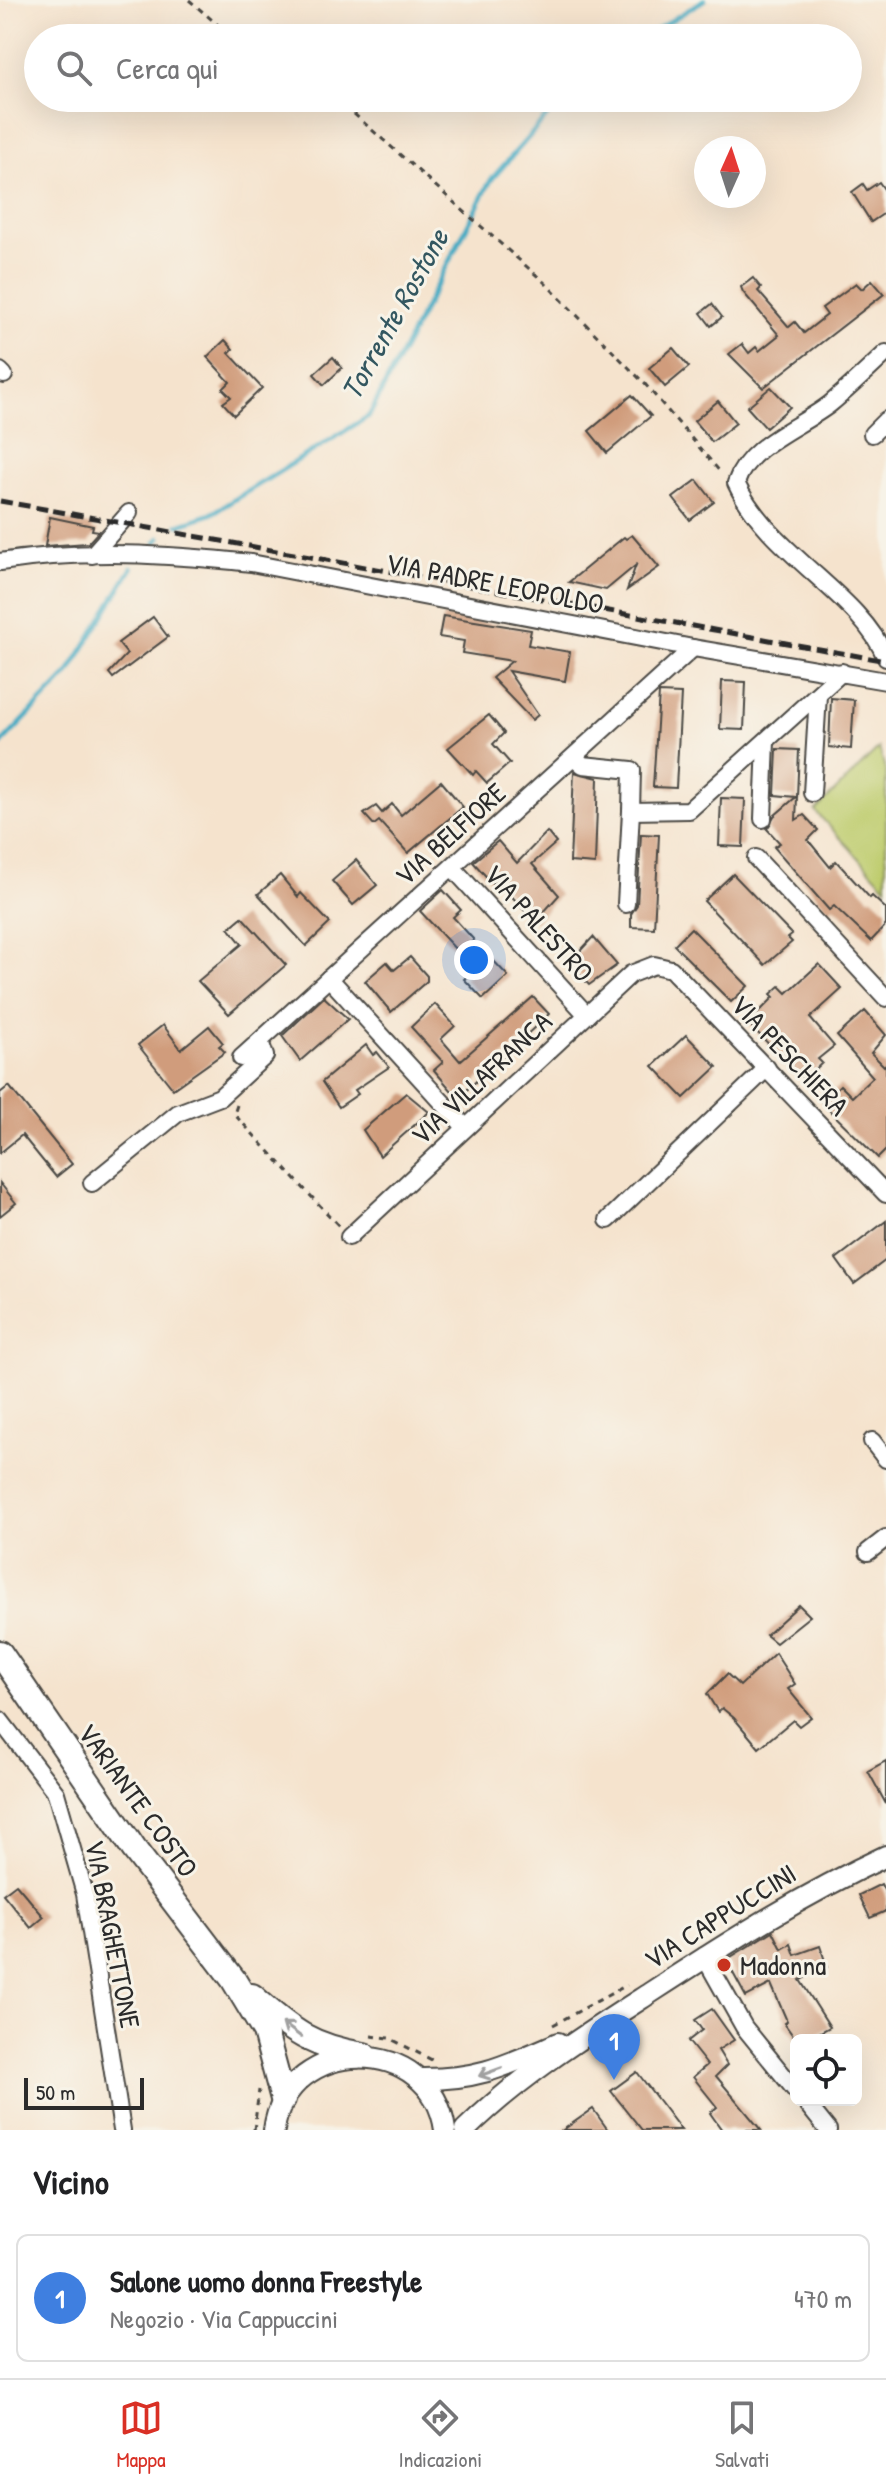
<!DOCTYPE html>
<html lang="it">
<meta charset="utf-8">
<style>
body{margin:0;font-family:"Patrick Hand",sans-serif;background:#f2f2f2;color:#202124}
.controls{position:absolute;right:24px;bottom:24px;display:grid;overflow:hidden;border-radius:12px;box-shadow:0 8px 32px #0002}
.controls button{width:72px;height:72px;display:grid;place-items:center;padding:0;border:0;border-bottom:2px solid #e0e0e0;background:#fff;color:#202124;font:40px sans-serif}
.compass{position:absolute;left:694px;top:136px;width:72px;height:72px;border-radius:50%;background:#fff;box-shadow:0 8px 32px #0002;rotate:3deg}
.scale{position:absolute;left:24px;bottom:20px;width:120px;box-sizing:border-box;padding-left:8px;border:4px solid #2b2b2b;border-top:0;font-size:22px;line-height:28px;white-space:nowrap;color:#2b2b2b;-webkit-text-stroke:6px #f7f3e8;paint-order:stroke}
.you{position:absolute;left:474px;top:960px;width:28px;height:28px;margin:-20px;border:6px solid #fff;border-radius:50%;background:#1a73e8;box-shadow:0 0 0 12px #1a73e833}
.badge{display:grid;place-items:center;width:52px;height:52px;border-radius:50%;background:#d93025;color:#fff;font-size:26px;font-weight:700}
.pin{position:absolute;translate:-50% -66px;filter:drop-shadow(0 2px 4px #0008)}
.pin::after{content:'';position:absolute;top:42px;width:28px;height:24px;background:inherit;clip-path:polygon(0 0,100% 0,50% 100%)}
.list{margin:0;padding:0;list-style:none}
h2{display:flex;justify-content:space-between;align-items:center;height:104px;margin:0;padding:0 32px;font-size:34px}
h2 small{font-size:26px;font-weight:400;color:#757577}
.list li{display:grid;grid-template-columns:52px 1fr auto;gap:24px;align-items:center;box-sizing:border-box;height:128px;margin:0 16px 16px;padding:0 16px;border:2px solid #e0e0e0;border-radius:12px}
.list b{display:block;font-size:30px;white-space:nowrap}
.list p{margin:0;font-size:26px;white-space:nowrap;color:#757577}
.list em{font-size:26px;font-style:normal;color:#757577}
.icon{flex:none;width:44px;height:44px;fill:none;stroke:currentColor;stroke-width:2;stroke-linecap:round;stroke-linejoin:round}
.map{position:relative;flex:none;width:886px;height:2130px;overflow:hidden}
.search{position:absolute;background:#fff;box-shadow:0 8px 32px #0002;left:24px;right:24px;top:24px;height:88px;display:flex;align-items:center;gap:20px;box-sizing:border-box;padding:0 28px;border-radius:44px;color:#757577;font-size:30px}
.sheet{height:248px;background:#fff}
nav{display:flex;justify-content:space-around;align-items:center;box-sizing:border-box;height:112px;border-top:2px solid #e0e0e0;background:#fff;font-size:22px;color:#757577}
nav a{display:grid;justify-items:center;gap:4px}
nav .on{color:#d93025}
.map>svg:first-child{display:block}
</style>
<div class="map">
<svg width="886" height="2130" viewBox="0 0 886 2130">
<rect width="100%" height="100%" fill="#f7f3e8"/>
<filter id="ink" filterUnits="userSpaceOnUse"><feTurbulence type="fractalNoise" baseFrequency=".0125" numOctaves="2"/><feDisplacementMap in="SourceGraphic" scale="16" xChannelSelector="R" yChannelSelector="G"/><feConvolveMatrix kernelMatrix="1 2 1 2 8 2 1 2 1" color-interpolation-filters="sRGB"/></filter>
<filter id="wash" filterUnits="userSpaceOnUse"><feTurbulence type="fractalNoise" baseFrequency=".006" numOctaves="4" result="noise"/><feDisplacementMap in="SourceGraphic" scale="32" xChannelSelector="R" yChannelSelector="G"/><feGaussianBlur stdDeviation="1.8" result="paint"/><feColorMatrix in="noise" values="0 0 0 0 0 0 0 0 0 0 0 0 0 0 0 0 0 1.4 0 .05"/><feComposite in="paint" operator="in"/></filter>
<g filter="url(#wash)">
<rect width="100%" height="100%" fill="#f5e3cd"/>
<path fill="#becc6d" stroke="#747c4c" stroke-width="2" d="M879,748l7,24v115l-71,-76z"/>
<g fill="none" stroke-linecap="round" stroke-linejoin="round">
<g stroke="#43aac3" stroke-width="5">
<path d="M643,38l61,-38"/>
<path d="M178,525l33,-11 158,-98 122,-236 72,-82"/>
<path d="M156,542l4,-4"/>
<path d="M0,745l68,-71 64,-106"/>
</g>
</g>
<g id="blocks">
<g fill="#d09c7c">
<path d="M879,182l7,10v20l-15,10 -19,-30 11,-8 4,6z"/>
<path d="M753,278l8,10 -3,3 31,36 6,-5 9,11 23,-18 -5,-7 34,-25 6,6 10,-9 12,14 -121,94 -34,-34 13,-10 7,9 7,-6 3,4 20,-16 -36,-43 -2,-5z"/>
<path d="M712,304l10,13 -11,9 -10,-13z"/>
<path d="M225,340l8,9 -4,4 33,35 -28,27 -11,-12 8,-6 -8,-8 7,-7 -23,-25z"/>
<path d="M673,348l16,19 -24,20 -16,-19z"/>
<path d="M333,357l9,11 -18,17 -10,-11z"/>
<path d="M771,387l19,20 -24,21 -19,-21z"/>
<path d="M632,395l19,21 -44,37 -18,-22z"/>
<path d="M718,401l18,22 -24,19 -18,-21z"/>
<path d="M697,480l17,22 -24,18 -17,-22z"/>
<path d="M50,517l43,9 -1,4 7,1 -11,12 -43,3z"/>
<path d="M632,535l27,32 -32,23 9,-25 -30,25 -37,-8 55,-45 2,2z"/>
<path d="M443,616l88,14 -3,15 42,7 -5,29 -57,-10 30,44 -6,5 -40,-42 20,-17 -50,-8 2,-12 -25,-4z"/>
<path d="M153,617l15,20 -55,41 -4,-5 18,-19 -9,-11z"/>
<path d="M722,681l24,1 -2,48 -24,-1z"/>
<path d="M659,693l22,1 -5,94 -23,-1z"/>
<path d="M831,698l23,2 -3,49 -22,-2z"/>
<path d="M489,715l15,18 -11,11 17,19 -23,20 -11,-12 -3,4 -25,-27z"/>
<path d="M777,749l22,1 -3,70 8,-5 14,15 -10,10 22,27 6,-6 34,37 2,-2 14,13v16l-15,16 -37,-35 -5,4 -55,-63 6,-4 -13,-14 7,-13 22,-19 -21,-2z"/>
<path d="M574,772l24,6 -3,86 -25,-2z"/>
<path d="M441,781l22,26 -55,46 -29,-32 -5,4 -10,-11 12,-8 6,7 10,-9 9,11z"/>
<path d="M721,798l24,1 -2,48 -24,-1z"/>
<path d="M547,832l9,11 -24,21 27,31 -24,27 -38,-42 -4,4 -20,-22 25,-21 19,22z"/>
<path d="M641,834l18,1 -5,93 -23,-1v-13l6,-9z"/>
<path d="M356,860l21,25 -24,20 -21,-24z"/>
<path d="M733,874l59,61 -4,3 4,4 -27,23 -61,-64z"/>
<path d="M280,875l18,22 3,-4 29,30 -24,23 -48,-52z"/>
<path d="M443,890l18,20 -8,7 21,23 -15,13 -39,-42z"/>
<path d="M242,917l44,48 -57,49 -31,-33 44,-37 -13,-16z"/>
<path d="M691,928l57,58 -17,16 -57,-57z"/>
<path d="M593,937l24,28 -28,20 -20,-22z"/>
<path d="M489,956l19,20 -25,23 -19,-20z"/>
<path d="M410,957l17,19v5l-36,31 -26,-31 22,-19 7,8z"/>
<path d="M819,964l23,25 -32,29 24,28 -16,13 4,4 -18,17 -56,-57 26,-26 -3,-3 9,-8 7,7z"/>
<path d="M324,997l24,22 -48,42 -18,-25z"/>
<path d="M533,997l16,17 -91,84 -24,-28 9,-8 -32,-35 24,-23 20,22 -14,13 19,22z"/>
<path d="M865,1011l21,24 -15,18 13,13 2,-2v86l-8,8 -56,-55 18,-18 12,12 21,-20 -36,-41z"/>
<path d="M163,1025l18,24 28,-23 14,17 -4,3 6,6 -52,37 -35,-44z"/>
<path d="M686,1035l31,32 -33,31 -31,-32z"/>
<path d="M366,1045l7,10 4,-3 12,15 -34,23 3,4 -19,13 -17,-25z"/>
<path d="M9,1086l63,78 -16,13 -34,-42 -22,18v-60z"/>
<path d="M406,1093l23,19 -49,44 -17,-26z"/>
<path d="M0,1183l16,20 -16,13z"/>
<path d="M886,1221v39l-32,24 -18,-25z"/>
<path d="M799,1605l11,11 -34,27 -10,-8z"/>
<path d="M775,1653l20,31 -7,5 23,28 -12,9 -6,-6 -34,28 -25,-30 -12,-10 -4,4 -11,-18 20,-20 13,12z"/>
<path d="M886,1761v43l-18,-33z"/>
<path d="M16,1884l28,33 -13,11 -28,-34z"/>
<path d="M881,1884l5,10v17l-16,7 -11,-23z"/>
<path d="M773,1931l9,18 9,-5 4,11 25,-9 7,21 -27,13 30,47 -24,13h-10l-12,-17 3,-2 -16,-37 -25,13 -20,-37z"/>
<path d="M712,2009l22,31 -16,10 9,15 -11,11 45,54h-39l-12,-17 7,-6 -24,-30 14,-12 -19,-24 14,-11 -7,-10z"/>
<path d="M637,2072l44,58h-39l-31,-39z"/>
<path d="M593,2109l15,21h-45z"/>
</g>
</g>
</g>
<g filter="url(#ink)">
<use href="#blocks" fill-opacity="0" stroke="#494743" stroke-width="2"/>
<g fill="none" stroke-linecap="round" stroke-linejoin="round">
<defs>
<g id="minor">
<path d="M886,353c-18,17 -37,35 -56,51 -31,24 -81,40 -94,79 33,71 124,111 150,175"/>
<path d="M0,371l4,4"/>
<path d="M872,434l14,-14"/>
<path d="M92,555l37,-42"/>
<path d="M0,562c83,-13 168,-8 251,1l442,85 193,33"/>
<path d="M574,757l9,8 49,5 -1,41 58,-1 153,-138"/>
<path d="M812,793l6,-98"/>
<path d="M763,819l3,-78"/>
<path d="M756,858l130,140"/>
<path d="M452,867l135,148"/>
<path d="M626,904l5,-93"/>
<path d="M329,978l136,149"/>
<path d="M241,1058l452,-410"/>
<path d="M92,1183l86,-70 42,-16 45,-41 -5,-15"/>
<path d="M608,1220l159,-152"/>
<path d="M349,1237l282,-263 23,-9 17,4 215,225"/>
<path d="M872,1441l14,18"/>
<path d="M868,1552l18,-14"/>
<path d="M0,1720l56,73 29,101 37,236"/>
<path d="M704,1956l40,71 52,64"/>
<path d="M804,2100l24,30"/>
</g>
<g id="major">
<path d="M419,2079c59,1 86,-13 139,-36"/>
<path d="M274,2130c13,-96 158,-97 171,0"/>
<path d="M465,2130c55,-54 120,-95 185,-137 77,-50 152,-98 236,-137"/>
</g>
<g id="highway">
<path d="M0,1653l134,196 99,130 32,53 18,67"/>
<path d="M252,1996c39,35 60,51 112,59"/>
</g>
</defs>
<use href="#minor" stroke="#494743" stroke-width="20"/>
<use href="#major" stroke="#494743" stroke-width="24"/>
<use href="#highway" stroke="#494743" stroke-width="28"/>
<g stroke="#494743" stroke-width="3" stroke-dasharray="6 6" stroke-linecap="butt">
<path d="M189,0l29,25 25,13"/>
<path d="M336,98l208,184 101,102 77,90"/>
<path d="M237,1105l-3,9 106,113"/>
<path d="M553,2025l74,-40"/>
<path d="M371,2036l18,2 45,23"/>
<path d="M254,2130l5,-40"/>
</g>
<use href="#minor" stroke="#fff" stroke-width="16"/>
<use href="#major" stroke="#fff" stroke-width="20"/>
<use href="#highway" stroke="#fff" stroke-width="24"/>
<path stroke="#2b2b2b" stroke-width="5" stroke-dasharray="12 6" stroke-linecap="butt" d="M0,501l886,160"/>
</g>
<defs><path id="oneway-shaft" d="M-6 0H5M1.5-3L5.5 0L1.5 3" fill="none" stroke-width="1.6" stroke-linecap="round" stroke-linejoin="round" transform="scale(2)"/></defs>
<g stroke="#a0a0a0">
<use href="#oneway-shaft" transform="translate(292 2030) rotate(-143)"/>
<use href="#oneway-shaft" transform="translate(490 2072) rotate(160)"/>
</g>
</g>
<circle fill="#c8321e" stroke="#f7f3e8" stroke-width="3" cx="724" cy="1965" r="8"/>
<g text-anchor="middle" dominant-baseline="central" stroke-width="6" stroke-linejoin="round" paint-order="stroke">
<g font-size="28" fill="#2b2b2b" stroke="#f7f3e8">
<text transform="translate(495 583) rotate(11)">VIA PADRE LEOPOLDO</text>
<text transform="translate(450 834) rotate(-42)">VIA BELFIORE</text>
<text transform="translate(539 923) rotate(48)">VIA PALESTRO</text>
<text transform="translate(790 1055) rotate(46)">VIA PESCHIERA</text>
<text transform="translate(481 1078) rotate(-43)">VIA VILLAFRANCA</text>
<text transform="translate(138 1800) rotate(54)">VARIANTE COSTO</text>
<text transform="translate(720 1916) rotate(-32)">VIA CAPPUCCINI</text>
<text transform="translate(113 1934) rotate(79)">VIA BRAGHETTONE</text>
</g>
<g font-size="28" fill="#2b2b2b" stroke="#f7f3e8" text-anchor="start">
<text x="740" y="1965">Madonna</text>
</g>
<g font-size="30" font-style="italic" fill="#335760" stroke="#f7f3e8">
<text transform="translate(394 314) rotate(-61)">Torrente Rostone</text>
</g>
</g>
</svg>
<div class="controls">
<button><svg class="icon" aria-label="locate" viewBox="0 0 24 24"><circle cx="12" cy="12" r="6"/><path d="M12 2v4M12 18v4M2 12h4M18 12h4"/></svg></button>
</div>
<svg class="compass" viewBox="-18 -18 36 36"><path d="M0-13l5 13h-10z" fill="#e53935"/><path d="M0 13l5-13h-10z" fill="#757577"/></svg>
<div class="scale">50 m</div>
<div class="you"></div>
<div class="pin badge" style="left:614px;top:2080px;background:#3f7fe0">1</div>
<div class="search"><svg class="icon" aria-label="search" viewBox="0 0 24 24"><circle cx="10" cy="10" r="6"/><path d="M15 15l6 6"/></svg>Cerca qui</div>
</div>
<section class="sheet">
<h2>Vicino<small></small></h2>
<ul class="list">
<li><span class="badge" style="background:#3f7fe0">1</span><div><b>Salone uomo donna Freestyle</b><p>Negozio · Via Cappuccini</p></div><em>470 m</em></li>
</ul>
</section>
<nav>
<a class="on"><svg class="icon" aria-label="map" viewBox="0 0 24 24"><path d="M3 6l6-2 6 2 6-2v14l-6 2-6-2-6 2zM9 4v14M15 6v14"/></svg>Mappa</a>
<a><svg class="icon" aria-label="directions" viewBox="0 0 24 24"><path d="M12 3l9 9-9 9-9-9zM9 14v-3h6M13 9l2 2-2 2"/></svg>Indicazioni</a>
<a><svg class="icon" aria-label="saved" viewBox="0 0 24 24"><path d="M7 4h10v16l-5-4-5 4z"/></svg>Salvati</a>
</nav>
